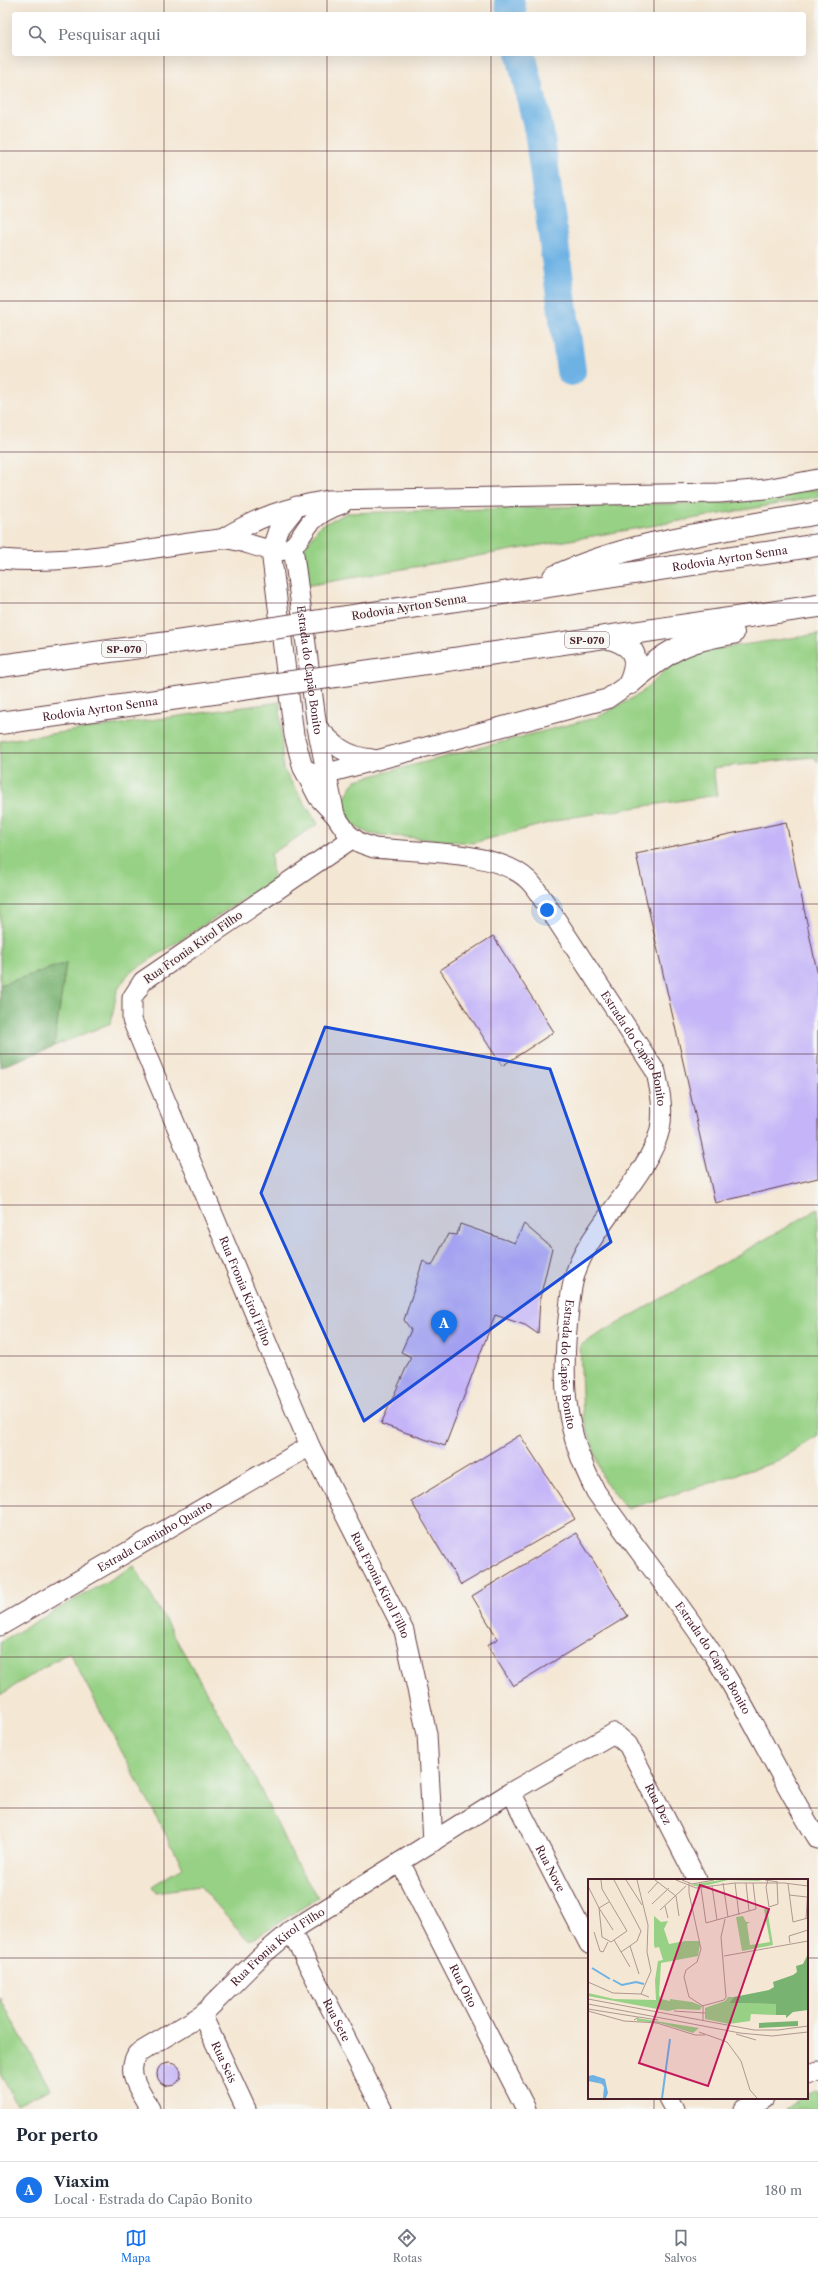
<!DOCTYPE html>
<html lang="pt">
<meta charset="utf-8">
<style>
body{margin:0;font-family:"Libre Caslon Text",serif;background:#f6f6f7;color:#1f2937}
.you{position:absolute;left:547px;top:910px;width:14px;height:14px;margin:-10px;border:3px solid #fff;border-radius:50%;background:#1a73e8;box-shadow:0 0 0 6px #1a73e833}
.badge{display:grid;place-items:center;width:26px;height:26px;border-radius:50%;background:#1a73e8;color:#fff;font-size:13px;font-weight:700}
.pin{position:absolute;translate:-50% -33px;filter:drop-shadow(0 1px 2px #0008)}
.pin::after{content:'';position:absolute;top:21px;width:14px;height:12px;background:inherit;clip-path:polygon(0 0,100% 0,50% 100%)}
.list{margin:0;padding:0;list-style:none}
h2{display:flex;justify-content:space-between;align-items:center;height:52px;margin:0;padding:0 16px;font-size:17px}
h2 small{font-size:13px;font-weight:400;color:#747a83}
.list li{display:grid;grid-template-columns:26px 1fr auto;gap:12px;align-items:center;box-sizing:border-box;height:56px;padding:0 16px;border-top:1px solid #e0e1e3}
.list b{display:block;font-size:15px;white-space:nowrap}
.list p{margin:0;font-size:13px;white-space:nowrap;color:#747a83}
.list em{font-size:13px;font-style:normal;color:#747a83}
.icon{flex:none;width:22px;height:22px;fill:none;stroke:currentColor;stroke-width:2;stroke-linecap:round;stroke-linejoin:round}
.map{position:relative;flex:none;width:818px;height:2109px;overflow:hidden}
.search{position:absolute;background:#fff;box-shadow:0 4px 16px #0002;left:12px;right:12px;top:12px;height:44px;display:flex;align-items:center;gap:10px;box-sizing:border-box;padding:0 14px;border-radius:4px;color:#747a83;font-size:15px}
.sheet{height:108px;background:#fff}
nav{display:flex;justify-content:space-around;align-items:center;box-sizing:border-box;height:56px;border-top:1px solid #e0e1e3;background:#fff;font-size:11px;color:#747a83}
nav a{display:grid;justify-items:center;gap:2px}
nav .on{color:#1a73e8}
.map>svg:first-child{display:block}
</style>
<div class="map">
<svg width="818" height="2109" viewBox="0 0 818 2109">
<rect width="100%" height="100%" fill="#f6f6f2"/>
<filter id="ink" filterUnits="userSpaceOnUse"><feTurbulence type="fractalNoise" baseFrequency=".025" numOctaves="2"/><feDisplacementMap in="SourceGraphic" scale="8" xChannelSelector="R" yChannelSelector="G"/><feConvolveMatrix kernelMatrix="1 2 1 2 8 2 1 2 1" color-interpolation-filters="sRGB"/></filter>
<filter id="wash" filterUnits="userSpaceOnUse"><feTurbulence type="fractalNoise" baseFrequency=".012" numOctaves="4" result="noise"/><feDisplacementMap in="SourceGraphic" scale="16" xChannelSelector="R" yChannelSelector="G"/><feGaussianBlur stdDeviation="0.9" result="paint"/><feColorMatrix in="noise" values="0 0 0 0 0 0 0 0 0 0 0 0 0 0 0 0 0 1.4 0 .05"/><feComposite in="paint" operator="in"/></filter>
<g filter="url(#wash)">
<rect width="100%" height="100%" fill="#f4e7d4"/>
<g fill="#97d185" stroke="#707858">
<path d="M818,489v8l-513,89 -1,-38 16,-22 27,-13 387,-11z"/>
<path d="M818,634v128l-5,-5 -100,11 4,27 -150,23 -94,25 -103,-9c-30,-14 -34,-28 -14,-54l242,-63 42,-23 32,-30 29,-13z"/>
<path d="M280,702l3,67 35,55 -47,30 2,26 -145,94 -11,17 -6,32 -57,23 12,-83 -66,22v-244z"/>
<path d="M818,1209v226l-42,27 -149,47 -24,-30 -20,-63 -3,-71z"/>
<path d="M134,1566l115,200 46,95 23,37 -69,43 -49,-55 -44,6 -4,-6 31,-19 -114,-215 -69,43v-53z"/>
<path d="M0,1998l50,91 -33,16 -17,-32z"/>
<path d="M818,2090v19h-32l16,-11h5v-3z"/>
</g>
<path fill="#79b372" stroke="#62694e" d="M66,963l-12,83 -54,21v-82z"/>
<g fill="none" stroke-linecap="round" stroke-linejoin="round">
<g stroke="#6eb2e4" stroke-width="30">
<path d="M509,0l3,14"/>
<path d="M521,54l18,77 32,240"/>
</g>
</g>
<g id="blocks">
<g fill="#c5b5f8">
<path d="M786,822l32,154v202l-103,25 -79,-349z"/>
<path d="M493,936l61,96 -52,34 -62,-96z"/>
<path d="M460,1224l55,19 9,-19 28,24 -12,50 -2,36 -13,-9 -30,-10 -50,131 -64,-22 30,-67 -10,-5 10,-22 -7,-10 19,-59 9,5 16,-32 9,1z"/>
<path d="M520,1435l55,84 -114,66 -50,-84z"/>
<path d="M576,1533l52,83 -115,70 -26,-41 11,-6 -26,-43z"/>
<circle cx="169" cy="2074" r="12"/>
</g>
</g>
</g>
<g filter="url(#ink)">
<use href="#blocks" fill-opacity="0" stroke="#643d44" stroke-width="1"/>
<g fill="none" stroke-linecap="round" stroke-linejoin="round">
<defs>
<g id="minor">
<path id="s1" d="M297,506l-19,24 -7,21 23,184 9,33 15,29 17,18 13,19 12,9 14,5c42,4 123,2 154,32 7,6 12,16 18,24l110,168c4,19 8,37 4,57 -9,41 -59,88 -78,128 -10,19 -12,41 -14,62 -7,65 -3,114 28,173 39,56 83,109 120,167 37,59 65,122 102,180"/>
<path d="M222,539c36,-22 65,-32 106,-39l391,-7 47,-4 52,-10"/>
<path id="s2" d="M293,547l24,180 18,88"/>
<path d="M0,559c73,7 148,-12 220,-20 20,-2 49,16 65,11 13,-4 17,-18 26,-28 9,-9 19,-14 31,-18"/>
<path d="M317,727c18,19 28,29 55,32"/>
<path d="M303,768l12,6 13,-1 279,-74 23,-16"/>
<path id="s3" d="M353,838l-210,143 -11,17v22l178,426 94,185 23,103 6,108"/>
<path id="s4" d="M0,1626l310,-180"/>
<path id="s5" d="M511,1792l78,152"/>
<path id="s6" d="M400,1862l126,247"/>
<path id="s7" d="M291,1931l91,178"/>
<path id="s8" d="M202,2015l44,94"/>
<path d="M807,2075l11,-4"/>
<path d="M668,2098l6,11"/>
<path id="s9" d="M150,2109c-10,-19 -25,-35 -13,-55l65,-39 58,-58 31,-26 220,-139 103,-59 14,12 69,135"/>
<path d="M744,2109l20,-11"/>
</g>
<g id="highway">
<path d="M554,577c81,-38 176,-47 264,-64"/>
<path id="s10" d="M365,614l453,-69"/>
<path d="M606,637c28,7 35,19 24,46"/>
<path d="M0,666l249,-34"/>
<path d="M357,673l461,-67"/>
<path d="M630,683c38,-32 52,-42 103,-50"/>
<path id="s11" d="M0,723l256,-36"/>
</g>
</defs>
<use href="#minor" stroke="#643d44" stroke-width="21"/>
<use href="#highway" stroke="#643d44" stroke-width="24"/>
<use href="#minor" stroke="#fff" stroke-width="19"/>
<use href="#highway" stroke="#fff" stroke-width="22"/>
<defs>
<g id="highway-bridge">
<path d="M249,632l116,-18"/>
<path d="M256,687l101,-14"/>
</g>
</defs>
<use href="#highway-bridge" stroke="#643d44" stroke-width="24" stroke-linecap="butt"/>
<use href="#highway-bridge" stroke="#fff" stroke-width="22"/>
</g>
</g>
<path fill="#1d4ed8" fill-opacity="0.2" stroke="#1d4ed8" stroke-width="3" stroke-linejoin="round" d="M325,1027l225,42 61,173 -247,179 -103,-228z"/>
<path fill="none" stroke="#4a1f2b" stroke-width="1" stroke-opacity="0.55" d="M164,0v14M327,0v14M491,0v14M654,0v14M164,54v2055M327,54v2055M491,54v2055M654,54v1826M0,151h818M0,301h818M0,452h818M0,603h818M0,753h818M0,904h818M0,1054h818M0,1205h818M0,1356h818M0,1506h818M0,1657h818M0,1808h818M0,1958h589M807,1958h11M654,2098v11"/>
<g text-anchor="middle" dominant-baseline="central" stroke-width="3" stroke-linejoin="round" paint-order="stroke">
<g fill="#f6f6f2" stroke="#7e6067" stroke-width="1">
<rect x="565" y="632" width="44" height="16" rx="3"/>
<rect x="102" y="641" width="44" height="16" rx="3"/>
</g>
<g font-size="10" font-weight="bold" fill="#4a1f2b">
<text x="587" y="640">SP-070</text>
<text x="124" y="649">SP-070</text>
</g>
<g font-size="11" fill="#4a1f2b" stroke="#f6f6f2">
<text stroke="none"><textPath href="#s10" startOffset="369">Rodovia Ayrton Senna</textPath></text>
<text transform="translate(409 607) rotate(-9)">Rodovia Ayrton Senna</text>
<text stroke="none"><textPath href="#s2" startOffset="124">Estrada do Capão Bonito</textPath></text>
<text stroke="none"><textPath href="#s11" startOffset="101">Rodovia Ayrton Senna</textPath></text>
<text transform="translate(193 947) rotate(-35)">Rua Fronia Kirol Filho</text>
<text stroke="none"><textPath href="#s1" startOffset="743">Estrada do Capão Bonito</textPath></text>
<text stroke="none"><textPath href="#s3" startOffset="590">Rua Fronia Kirol Filho</textPath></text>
<text stroke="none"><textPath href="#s1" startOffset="1091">Estrada do Capão Bonito</textPath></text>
<text stroke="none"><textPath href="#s4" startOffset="179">Estrada Caminho Quatro</textPath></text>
<text stroke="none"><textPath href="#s3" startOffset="914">Rua Fronia Kirol Filho</textPath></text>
<text stroke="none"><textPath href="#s1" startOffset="1427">Estrada do Capão Bonito</textPath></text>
<text stroke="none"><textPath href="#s9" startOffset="722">Rua Dez</textPath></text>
<text stroke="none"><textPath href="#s5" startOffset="86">Rua Nove</textPath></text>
<text stroke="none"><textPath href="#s9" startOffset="238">Rua Fronia Kirol Filho</textPath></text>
<text stroke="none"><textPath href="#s6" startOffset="139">Rua Oito</textPath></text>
<text stroke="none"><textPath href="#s7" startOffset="100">Rua Sete</textPath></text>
<text stroke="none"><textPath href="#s8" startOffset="52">Rua Seis</textPath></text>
</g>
</g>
<g transform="translate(588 1879)">
<rect width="220" height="220" fill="#f4e7d4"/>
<path d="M133,1h37l4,1 -34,-1 -28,7 -10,-2zM179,29l6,37 -31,6 -6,-34 7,-1 3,6h4l-3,2 3,21 20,-3 -6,-33zM66,37l7,6 7,-1 -4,8 5,15 16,-3h14l1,3 -2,12 -37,7 -2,32 2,4 9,2v-2l22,3 10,4 -2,4 -22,-1 -10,2 -80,-15v-3l26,6 42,1 -1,-20 3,-19 5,-1 -4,-13 -4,1 -1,-3zM140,118h6l-3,6 45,1v11l-25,-1 -1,7 -21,3 -24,-5v-11l20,-7zM49,139l62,10 -6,5 -33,-10 -23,-2z" fill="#97d185"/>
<path d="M220,75v56l-15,2 -7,6v-3h-10v-11l-46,-1 4,-6 35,-7 5,-3 -1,-5 20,-7 4,-3 -1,-6 7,-2zM210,142v5l-39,2v-5z" fill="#79b372"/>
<path d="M5,196l12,4 3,14 -2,5h-3l1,-11 -4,-6h-12v-5z" fill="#6eb2e4"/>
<path fill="none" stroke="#6eb2e4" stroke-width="2" d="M4,89l18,11M25,101l9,5 14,-3 8,2M0,201l15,3M74,219l8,-59"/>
<path fill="none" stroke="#b09790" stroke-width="1" d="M26,1l27,51 -4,10 -16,11M38,1l16,25M49,1l11,45 -1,27 4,19 -10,23M67,1l21,16 3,20M88,1l20,8 39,-5h49l24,3M94,1l10,4 22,-4M177,1l13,2M180,1l-2,7 3,20 9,-3 -1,-22M101,4v10l12,56 -4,13 -11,8 -2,7 5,20 14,9v15M135,4l5,34M147,4l4,32M158,4l3,28M200,5l5,38 15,-4M0,7l11,22 3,29 9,5 16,-11 -25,-42 -1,-9M124,7l5,34M113,9l5,35 50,-14 -3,-26M60,14l10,-11M201,16l18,2M21,23l-10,6 14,22M64,25l17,-16M77,27l3,12M72,31l26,-24M218,40l2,-31M6,53l6,19 3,1 5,-10M26,61l16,27M202,64l-1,-7 19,-6M42,67l9,28M136,77l84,-15M0,103l25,11 28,1 8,3M0,120l166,31h24l30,-4M0,125l152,29 32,3 36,-4M114,127l22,-6 2,-3 -5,-60 4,-18M0,130l50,8M0,132l36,10 33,2 38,12h10M86,132l31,2M46,141l5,-3 19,3M111,153l28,10 14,19 9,29 7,8M148,155l20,6"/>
<path fill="#c2185b" fill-opacity="0.15" stroke="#c2185b" stroke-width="2" d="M112,6l69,24 -61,177 -69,-23z"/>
<rect width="220" height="220" fill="none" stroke="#4a1f2b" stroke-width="2"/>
</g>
</svg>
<div class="you"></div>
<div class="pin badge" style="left:444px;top:1343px">A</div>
<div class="search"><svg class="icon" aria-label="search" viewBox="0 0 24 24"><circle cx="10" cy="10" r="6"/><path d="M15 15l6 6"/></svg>Pesquisar aqui</div>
</div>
<section class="sheet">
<h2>Por perto<small></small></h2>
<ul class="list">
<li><span class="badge">A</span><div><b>Viaxim</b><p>Local · Estrada do Capão Bonito</p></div><em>180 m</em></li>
</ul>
</section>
<nav>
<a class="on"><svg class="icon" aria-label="map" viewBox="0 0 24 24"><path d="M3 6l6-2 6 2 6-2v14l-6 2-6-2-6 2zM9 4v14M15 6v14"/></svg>Mapa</a>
<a><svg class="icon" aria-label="directions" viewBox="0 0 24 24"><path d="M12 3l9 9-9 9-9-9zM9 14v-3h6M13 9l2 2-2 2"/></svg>Rotas</a>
<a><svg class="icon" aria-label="saved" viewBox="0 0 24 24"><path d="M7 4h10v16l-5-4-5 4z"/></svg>Salvos</a>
</nav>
